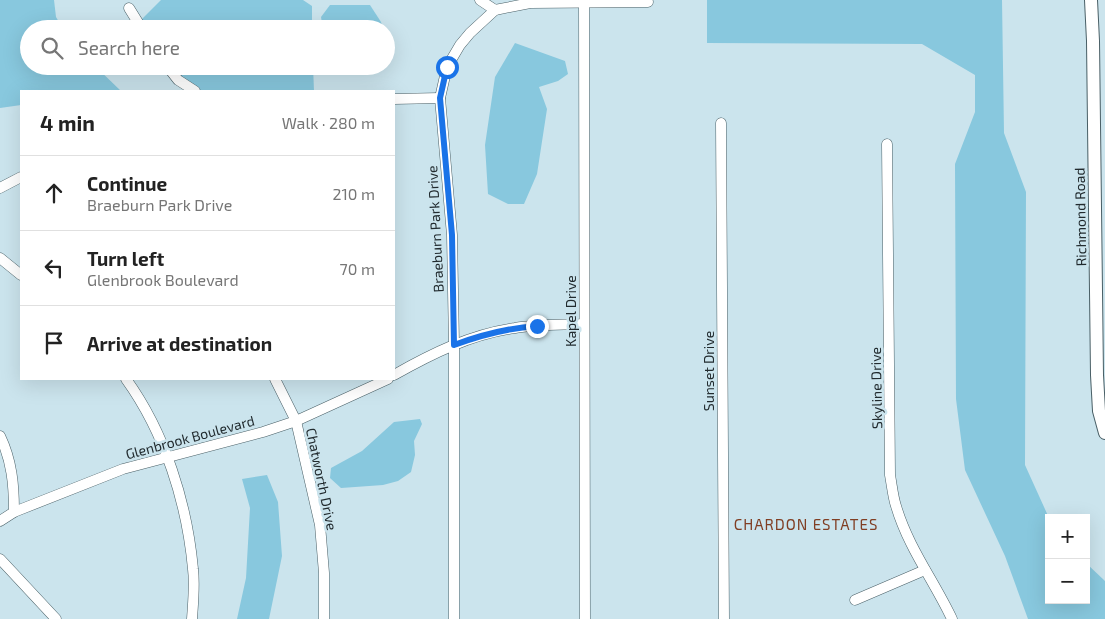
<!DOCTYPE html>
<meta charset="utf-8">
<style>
body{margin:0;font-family:"Exo 2",sans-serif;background:#f6f6f6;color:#222}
.controls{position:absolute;right:15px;bottom:15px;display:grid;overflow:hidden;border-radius:0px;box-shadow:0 5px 20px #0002}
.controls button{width:45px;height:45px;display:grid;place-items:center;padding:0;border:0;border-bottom:1px solid #e0e0e0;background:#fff;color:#222;font:25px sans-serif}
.stop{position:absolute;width:15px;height:15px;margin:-11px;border:4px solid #1a73e8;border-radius:50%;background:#fff}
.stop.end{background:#1a73e8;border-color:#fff;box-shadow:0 1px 5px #0008}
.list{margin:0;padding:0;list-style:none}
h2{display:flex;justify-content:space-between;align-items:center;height:65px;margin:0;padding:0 20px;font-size:21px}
h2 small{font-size:16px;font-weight:400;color:#767676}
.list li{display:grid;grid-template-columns:32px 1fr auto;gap:15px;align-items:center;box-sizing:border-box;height:75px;padding:0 20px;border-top:1px solid #e0e0e0}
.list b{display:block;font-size:19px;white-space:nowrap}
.list p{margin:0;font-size:16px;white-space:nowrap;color:#767676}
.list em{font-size:16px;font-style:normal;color:#767676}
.icon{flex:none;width:28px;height:28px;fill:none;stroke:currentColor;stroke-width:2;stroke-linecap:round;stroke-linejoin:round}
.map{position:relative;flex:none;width:1105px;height:619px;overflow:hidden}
.search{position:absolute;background:#fff;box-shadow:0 5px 20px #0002;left:20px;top:20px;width:375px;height:55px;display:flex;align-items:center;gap:12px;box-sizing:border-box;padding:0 18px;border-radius:28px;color:#767676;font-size:19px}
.panel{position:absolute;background:#fff;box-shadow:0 5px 20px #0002;left:20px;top:90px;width:375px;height:290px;border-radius:0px}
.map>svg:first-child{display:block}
</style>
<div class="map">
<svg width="1105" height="619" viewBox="0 0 1105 619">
<rect width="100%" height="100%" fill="#cbe4ed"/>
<g fill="#88c8de">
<path d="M0,0h54l2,17 7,12h-34v37h66l26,25h-100v14l-21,3z"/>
<path d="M161,0h142l9,6v23h-170l-4,-6z"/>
<path d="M707,0h295l2,133 22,59 -1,273 24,53v82h37v-37l19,18v38h-77l-23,-63 -40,-86 -9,-71 -1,-235 20,-52v-37l-53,-31 -215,-1z"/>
<path d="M330,5h40l11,17 2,7h-60l-2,-12z"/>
<path d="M515,43l50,18 3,13 -10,7 -19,6 8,22 -10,65 -13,30h-16l-20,-10 -3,-49 10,-68z"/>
<path d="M167,66h146l1,25h-119z"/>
<path d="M420,419l2,5 -8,17 1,14 -4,17 -13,9 -15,4 -42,3 -11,-10 1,-10 31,-17 32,-29z"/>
<path d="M267,475l11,27 4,54 -13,63h-32l9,-41 4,-70 -8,-29z"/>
</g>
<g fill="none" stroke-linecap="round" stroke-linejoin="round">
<defs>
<g id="minor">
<path d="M480,0l15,10"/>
<path d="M584,3l1,616"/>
<path d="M129,8l13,21"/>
<path d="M167,66l11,14 17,11"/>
<path d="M394,99l46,-1"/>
<path d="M721,123l3,496"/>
<path d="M887,144l3,331c2,11 3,22 6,31 12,41 38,75 56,113"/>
<path d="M0,188l21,-11"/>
<path d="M0,258l21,17"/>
<path d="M394,375c37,-21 77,-41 121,-47 22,-4 46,-3 69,-4"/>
<path d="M126,379c39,54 61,124 67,190 2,16 0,34 -1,50"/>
<path d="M275,379l21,42 24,104 4,48v46"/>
<path d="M0,436c12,25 14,49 14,76"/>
<path d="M0,521l14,-9 109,-43 140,-37 33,-11 92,-42"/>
<path d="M0,559l56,60"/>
<path d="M855,600l70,-30"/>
<path d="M454,619v-274l-2,-110 -12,-137 7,-31 13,-22 10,-12 25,-23 35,-7 118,-1"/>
</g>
<path id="major" d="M1091,0l2,41 4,334 2,36 6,22"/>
</defs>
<use href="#minor" stroke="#495f66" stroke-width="11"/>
<use href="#major" stroke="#495f66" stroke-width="14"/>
<use href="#minor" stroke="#fff" stroke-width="10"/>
<use href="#major" stroke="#fff" stroke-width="12"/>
</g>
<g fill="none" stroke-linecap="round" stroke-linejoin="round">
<path stroke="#1a73e8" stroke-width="6" d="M447,67l-7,31 12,137 2,110c27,-10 54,-17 83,-19"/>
</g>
<g text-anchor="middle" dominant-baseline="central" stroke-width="5" stroke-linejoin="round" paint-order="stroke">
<g font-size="14" fill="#222b2f" stroke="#cbe4ed">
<text transform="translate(1080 217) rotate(-91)">Richmond Road</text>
<text transform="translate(435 229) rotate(-93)">Braeburn Park Drive</text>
<text transform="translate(570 311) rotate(-90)">Kapel Drive</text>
<text transform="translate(708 371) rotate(-90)">Sunset Drive</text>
<text transform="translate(876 388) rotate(-91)">Skyline Drive</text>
<text transform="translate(190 437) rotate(-15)">Glenbrook Boulevard</text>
<text transform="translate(322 479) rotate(78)">Chatworth Drive</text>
</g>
<g font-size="15" letter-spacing="1" fill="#803e23" stroke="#cbe4ed">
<text x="806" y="524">CHARDON ESTATES</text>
</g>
</g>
</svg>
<div class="controls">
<button>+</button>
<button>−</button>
</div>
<div class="stop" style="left:447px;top:67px"></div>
<div class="stop end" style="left:537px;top:326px"></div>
<div class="search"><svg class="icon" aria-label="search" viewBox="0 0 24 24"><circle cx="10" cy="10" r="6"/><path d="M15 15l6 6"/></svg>Search here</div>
<section class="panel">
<h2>4 min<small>Walk · 280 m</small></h2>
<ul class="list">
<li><svg class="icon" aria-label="ahead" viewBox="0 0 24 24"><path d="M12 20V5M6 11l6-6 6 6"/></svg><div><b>Continue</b><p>Braeburn Park Drive</p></div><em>210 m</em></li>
<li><svg class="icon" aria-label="left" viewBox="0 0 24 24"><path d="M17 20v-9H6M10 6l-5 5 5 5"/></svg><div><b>Turn left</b><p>Glenbrook Boulevard</p></div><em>70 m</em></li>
<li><svg class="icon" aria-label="arrive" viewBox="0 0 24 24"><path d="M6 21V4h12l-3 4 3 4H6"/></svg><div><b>Arrive at destination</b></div></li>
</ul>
</section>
</div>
